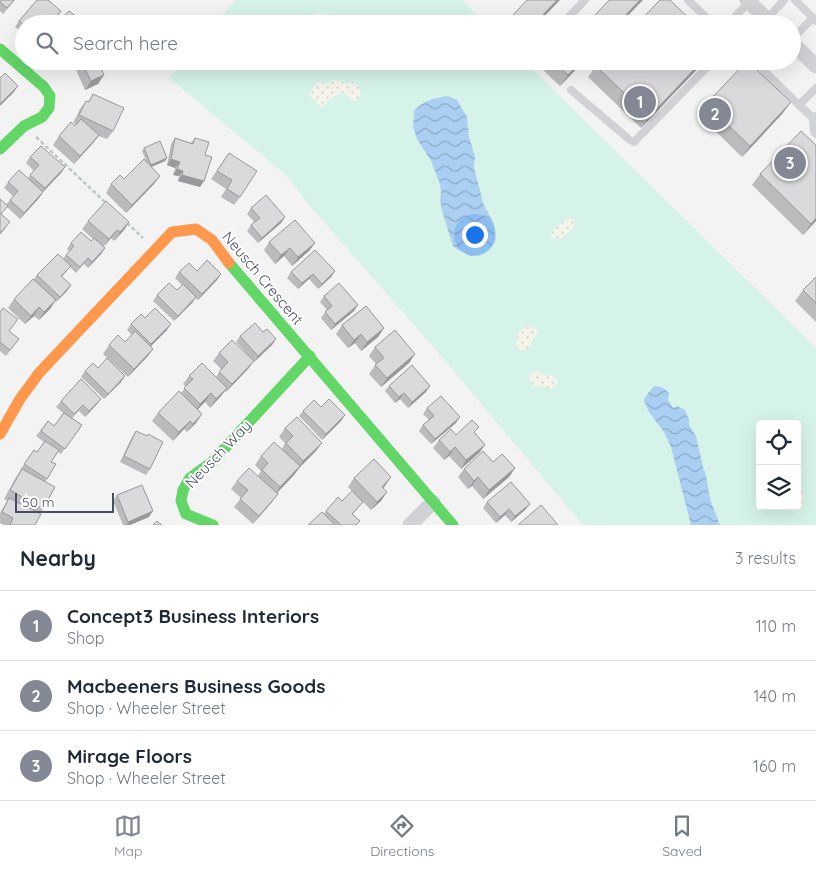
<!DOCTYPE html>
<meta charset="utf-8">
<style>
body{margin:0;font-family:Quicksand,sans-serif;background:#f6f6f7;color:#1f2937}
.controls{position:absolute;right:15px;bottom:15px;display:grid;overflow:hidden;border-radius:5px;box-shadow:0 5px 20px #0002}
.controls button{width:45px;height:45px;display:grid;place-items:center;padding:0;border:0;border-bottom:1px solid #e0e1e3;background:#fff;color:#1f2937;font:25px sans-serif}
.scale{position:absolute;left:15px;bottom:12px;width:99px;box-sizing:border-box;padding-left:5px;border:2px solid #484e61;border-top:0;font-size:14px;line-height:18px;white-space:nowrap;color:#484e61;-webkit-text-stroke:4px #fff;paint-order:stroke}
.you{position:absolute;left:474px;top:234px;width:18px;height:18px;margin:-12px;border:4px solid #fff;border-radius:50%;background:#1a73e8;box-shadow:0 0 0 8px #1a73e833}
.badge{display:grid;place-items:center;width:32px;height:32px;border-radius:50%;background:#848894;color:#fff;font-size:16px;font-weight:700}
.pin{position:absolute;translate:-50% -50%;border:2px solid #fff;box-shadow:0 1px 5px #0006}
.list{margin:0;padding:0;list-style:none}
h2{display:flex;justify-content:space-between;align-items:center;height:65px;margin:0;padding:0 20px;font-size:21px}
h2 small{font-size:16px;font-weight:400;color:#747a83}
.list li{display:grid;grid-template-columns:32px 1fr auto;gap:15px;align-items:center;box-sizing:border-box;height:70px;padding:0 20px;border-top:1px solid #e0e1e3}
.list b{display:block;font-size:19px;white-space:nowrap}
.list p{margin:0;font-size:16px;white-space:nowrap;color:#747a83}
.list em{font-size:16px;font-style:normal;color:#747a83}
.icon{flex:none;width:28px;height:28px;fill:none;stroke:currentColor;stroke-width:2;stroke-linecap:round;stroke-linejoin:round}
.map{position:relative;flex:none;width:816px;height:525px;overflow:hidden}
.search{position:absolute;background:#fff;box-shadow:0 5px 20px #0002;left:15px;right:15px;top:15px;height:55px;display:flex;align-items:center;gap:12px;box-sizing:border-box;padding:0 18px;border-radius:28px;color:#747a83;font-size:19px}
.sheet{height:275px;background:#fff}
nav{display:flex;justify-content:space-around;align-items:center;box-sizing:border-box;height:70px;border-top:1px solid #e0e1e3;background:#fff;font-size:14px;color:#747a83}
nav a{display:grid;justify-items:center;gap:2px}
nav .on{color:#848894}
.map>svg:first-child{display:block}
</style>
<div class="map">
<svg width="816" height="525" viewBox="0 0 816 525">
<defs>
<pattern id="sand-dots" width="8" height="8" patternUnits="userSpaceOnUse" patternTransform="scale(1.25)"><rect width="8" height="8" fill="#f4f4ea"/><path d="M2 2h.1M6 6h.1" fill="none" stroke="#d3d3cb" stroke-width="1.8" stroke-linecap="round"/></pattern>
<pattern id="water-waves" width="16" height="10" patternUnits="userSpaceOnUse" patternTransform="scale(1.25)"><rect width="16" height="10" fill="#aacff2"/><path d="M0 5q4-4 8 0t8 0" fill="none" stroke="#8caac7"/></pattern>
</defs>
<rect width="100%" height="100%" fill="#f3f3f3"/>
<g fill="#d6f3ea" fill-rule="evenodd">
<path d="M235,0h227l24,24h-271z"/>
<path d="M183,61h341l292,287v177h-233l-148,-176 -125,-143 -24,-31 -117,-97zM760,424h37v82h-37z"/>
</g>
<g fill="url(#sand-dots)">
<path d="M317,13l10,2 4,3 4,-3 8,9h-31l4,-5z"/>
<path d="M334,79l13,5 5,-3c9,5 12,13 4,20h-4l-8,-8c-10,1 -15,7 -21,15l-14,-13 6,-10 4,-3 6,3z"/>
<path d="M569,218l5,2 1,4 -2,4 -12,11 -10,-1 1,-8z"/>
<path d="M528,325l8,4 2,3 -9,16 -8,3c-10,-8 -4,-20 7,-26z"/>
<path d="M537,371c7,6 14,3 21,8v3l-7,7 -16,-3 -6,-6c0,-5 3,-7 8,-9z"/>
<path d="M797,489h4l3,4 -2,14c-5,5 -13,5 -19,1v-2h14z"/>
</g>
<g fill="url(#water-waves)">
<path d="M448,96l9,4 10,17 2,20 6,20 -1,10 9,36 11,21 1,17 -5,7 -6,5 -6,2 -7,1 -13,-6 -5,-4 -11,-35 -2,-11 1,-7 -1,-9 -9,-23 -14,-22 -4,-12 1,-16c10,-11 20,-13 34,-15z"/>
<path d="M654,386c7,0 10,2 15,7l-1,7 5,8 4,-2 8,4 4,10v5l7,11 7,31 3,8 4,24 10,26h-29l-20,-78 -7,-15 -15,-20 -5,-11 1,-4z"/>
</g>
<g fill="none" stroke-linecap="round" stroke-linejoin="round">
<g stroke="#bcc8c8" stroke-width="2.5" stroke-dasharray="4 2.5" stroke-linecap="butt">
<path d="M36,137l71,67"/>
<path d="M127,223l16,15"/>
</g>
<g stroke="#d1d2d6" stroke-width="8">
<path d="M688,0l25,24"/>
<path d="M795,0l21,21"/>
<path d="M767,19l17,-19"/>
<path d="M562,24l23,-24"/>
<path d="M728,24l21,-22"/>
<path d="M792,39l21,-21"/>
<path d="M754,61l45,44 17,-17"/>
<path d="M571,90l59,50 4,2 79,-81"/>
<path d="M799,105l14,13 3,-2"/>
<path d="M813,118l1,14 2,2"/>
</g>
<g stroke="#d1d2d6" stroke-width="15">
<path d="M747,0l25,24"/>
<path d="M792,43l24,23"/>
<path d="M410,525l23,-23"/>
</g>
<g stroke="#63d668" stroke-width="11">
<path d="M0,49l44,38 6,9 -1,12 -7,9 -18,9 -24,23"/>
<path d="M229,263l224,262"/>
<path d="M213,525l-27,-11 -5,-13 2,-11 7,-12 22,-16 98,-106"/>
</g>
<path stroke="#ff974d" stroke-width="11" d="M0,434l20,-35 19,-26 133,-141 24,-3 16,11 17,23"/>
</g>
<g fill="#bbbbbe">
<path d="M0,0h15l-12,14 -3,-3z"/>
<path d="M61,11l-10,13h-27v10l-9,-7 4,-6z"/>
<path d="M511,17l26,7h-31z"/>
<path d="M72,61h41l-2,3 -10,4 -3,16 -13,6z"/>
<path d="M551,61h33l-24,25 -16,-15z"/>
<path d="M705,61l-64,67 -53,-51 8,-11z"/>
<path d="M93,94l20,37 -6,8 -8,-3 -6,7 -19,21 -21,-19 6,-9 17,-12 -3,-1 7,-14 6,-8 2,1z"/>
<path d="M706,104l77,9 -41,44 -43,-42z"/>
<path d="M175,138l16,5 4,-5 10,17 -5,32 -22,-6 1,-5 -6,-1 2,-7 -8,-3 4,-21z"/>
<path d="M144,148l23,10 -2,3 -14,6 3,17 -28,29 -20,-20 5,-9 13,-5 23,-16 -5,-12z"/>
<path d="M229,153l11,44 -6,8 -13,-8 5,-8 -15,-10z"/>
<path d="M30,157l35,10 -4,6 -18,19 -4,6 -19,21 -13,-12 -6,7 5,14 -6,7v-36l6,6 7,-9 -9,-8 4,-6 20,-4 6,-7 -8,-8z"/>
<path d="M760,174l56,47 -13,14 -51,-50z"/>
<path d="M251,208l34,9 -4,6 -23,20 -11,-12 4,-6 4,-2 -8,-9z"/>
<path d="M88,221l41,1 -5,8 -10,11 -3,-3 -8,9 2,1 -4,6 -13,14 -4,-4 -8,9 -6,-6 -8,10 9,8 -4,6 -11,11 -1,-1 -5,8 -11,11 -5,-4 -9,8 -17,-16 6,-9 20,-20 3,-4 26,-16 6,-8 -2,-2 4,-6 20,-2 2,-2 -11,-10z"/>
<path d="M269,242l46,1 -6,8 -17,15 -8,-10 -9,8 -11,-14z"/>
<path d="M197,271l20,9 -19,20 -3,-2 -3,5 -18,18 -21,-20 4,-6 20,-5 5,-5 -7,-7 4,-6z"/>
<path d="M335,271l-4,6 -13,12 -9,-10 -11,10 -11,-11 4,-6z"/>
<path d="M816,277v45l-21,-21 8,-11z"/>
<path d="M324,296l30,15 -23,19 -10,-12 6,-8 -7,-8z"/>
<path d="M0,312l9,20 10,7 -13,17 -6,-5z"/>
<path d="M145,318l22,12 -16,16 2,3 -6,8 -19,20 -25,-23 6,-9 16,-3 7,-7 -5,-5 4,-6z"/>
<path d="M342,325l42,3 -6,9 -17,14 -6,-8 -7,5 -12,-14z"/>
<path d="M263,332l13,7 -4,6 -18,17 -1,-1 -5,8 -22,23 -1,-1 -4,5 -11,12 -5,-6 -7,7 4,5 -6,9 -9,9 -3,-3 -11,12 -21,-20 6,-8 23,-20 5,-6 -3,-3 6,-8 27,1 5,-8 -8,-8 6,-8 29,2 -12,-13 4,-6z"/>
<path d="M375,347l40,7 -6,9 -28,24 -12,-13 7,-10 -7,-8z"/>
<path d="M98,368l27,8 -4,6 -17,17 -23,-22 4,-6z"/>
<path d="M389,386l37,6 -18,16 -8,-9 -5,4 -10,-12z"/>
<path d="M61,401l36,3 -12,13 -6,-6 -7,7 10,7 -21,29 -3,-2 -7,10 5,2 -11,18 -2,27 -3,5 -5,11h-31l-4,-2v-10l7,-12 -3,-2 12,-22 5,-7h-1l14,-20 3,2 7,-10 -8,-6 12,-15 6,5 9,-13 -7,-6z"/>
<path d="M321,407l24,8 -4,6 -19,19 -23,-24 4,-5z"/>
<path d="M427,408l29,15 -25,21 -12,-13 4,-6 6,-5 -6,-6z"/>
<path d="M285,428l31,23 -17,17 -5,7 -17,18 -5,9 -19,22 -19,-17 7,-9 -10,-9 6,-8 21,-5 3,-5 -6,-6 6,-9 21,-7 3,-6 -6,-6z"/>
<path d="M136,431l14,38 -4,6 -26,-13 12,-25z"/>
<path d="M475,433l10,12 -6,8 -18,16 -12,-13 -5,4 -11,-12 6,-8 17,-5z"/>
<path d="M493,462l22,6 -6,9 -26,22 -11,-13 -4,3 -10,-12 6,-8z"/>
<path d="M354,478l31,8 -2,2 -2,13 -10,9 -8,-8 -10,12 7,7 -3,4h-49l16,-11 2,-3 16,-10 18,-2 -12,-12z"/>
<path d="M117,495l32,22 -19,8h-7l-10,-24z"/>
<path d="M487,502l43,2 -5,6 -14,12 -6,-7 -9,8 -13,-15z"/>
</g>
<g fill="#99999b">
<path d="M557,0h3l-23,24h-3z"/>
<path d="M640,0h3l-23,24h-3z"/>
<path d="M104,61h9l-2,3 -18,8 6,-8z"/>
<path d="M581,61h3l-24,25 8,-11z"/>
<path d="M702,61h3l-64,67 8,-11z"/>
<path d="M104,75l-6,9 -13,6 6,-9z"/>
<path d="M18,86l-4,6 -14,14v-2z"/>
<path d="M791,102l-8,11 -41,44 8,-11z"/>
<path d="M99,135l-6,8 -19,21 6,-8z"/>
<path d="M167,158l-2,3 -16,7 2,-3z"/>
<path d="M171,159l9,3 -5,6 -8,-3z"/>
<path d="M65,167l-4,6 -20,21 4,-6z"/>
<path d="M177,169l6,2 -4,5 -6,-1z"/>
<path d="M182,175l22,6 -4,6 -22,-6z"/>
<path d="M160,176l-6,8 -28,29 6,-8z"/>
<path d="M43,192l-4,6 -19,21 4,-6z"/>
<path d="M285,217l-4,6 -23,20 4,-5z"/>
<path d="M816,218v3l-13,14 8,-11z"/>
<path d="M129,222l-5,8 -10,11 6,-9z"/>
<path d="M117,230l-6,8 -8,10 6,-9z"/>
<path d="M315,243l-6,8 -17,15 6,-9z"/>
<path d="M105,248l-4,6 -13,14 4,-6z"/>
<path d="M290,248l-6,8 -9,8 6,-9z"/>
<path d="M335,271l-4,6 -13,12 4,-5z"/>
<path d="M221,274l-4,6 -19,20 4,-6z"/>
<path d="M313,274l-4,5 -11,10 4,-6z"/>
<path d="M71,285l-4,6 -11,11 4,-5z"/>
<path d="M196,297l-4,6 -18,18 4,-5z"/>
<path d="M56,300l-6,9 -11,11 5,-8z"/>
<path d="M358,305l-4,6 -23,19 4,-6z"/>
<path d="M39,307l-5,9 -9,8 6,-8z"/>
<path d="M171,324l-4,6 -20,20 4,-6z"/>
<path d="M384,328l-6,9 -17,14 6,-9z"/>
<path d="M361,334l-6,9 -7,5 6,-8z"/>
<path d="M276,339l-4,6 -18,17 4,-6z"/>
<path d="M153,349l-6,8 -19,20 6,-8z"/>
<path d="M415,354l-6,9 -28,24 6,-9z"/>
<path d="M254,361l-6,8 -22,23 6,-8z"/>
<path d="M125,376l-4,6 -17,17 4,-5z"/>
<path d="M430,386l-4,6 -18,16 4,-6z"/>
<path d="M227,388l-6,8 -11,12 6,-9z"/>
<path d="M211,393l-6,9 -10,10 5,-8z"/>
<path d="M404,393l-4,6 -5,4 4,-6z"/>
<path d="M101,399l-4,5 -12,13 4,-6z"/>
<path d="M202,414l-6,9 -9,9 6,-8z"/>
<path d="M345,415l-4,6 -19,19 4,-6z"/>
<path d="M460,417l-4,6 -25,21 4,-5z"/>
<path d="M190,421l-6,8 -11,12 6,-9z"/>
<path d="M322,443l-6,8 -17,17 -5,7 -20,21 6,-9 18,-19 5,-7z"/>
<path d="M485,445l-6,8 -18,16 5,-9z"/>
<path d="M455,447l-6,9 -5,4 6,-8z"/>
<path d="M515,468l-6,9 -26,22 6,-9z"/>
<path d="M391,477l-6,9 -9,9 6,-8z"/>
<path d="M478,477l-6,9 -4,3 6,-8z"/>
<path d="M387,492l-6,9 -10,9 6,-8z"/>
<path d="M278,494l-6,8 -19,22 6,-8z"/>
<path d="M530,504l-5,6 -14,12 4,-6z"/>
<path d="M509,509l-4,6 -9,8 4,-6z"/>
<path d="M153,511l-4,6 -19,8h-4l2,-3z"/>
</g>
<g fill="#dadadd" stroke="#99999b">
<path d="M0,0h14l-7,8 -7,-6z"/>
<path d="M37,0h11l13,11 -11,13h-4l-6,-5 -4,5h-12v1l-5,-4z"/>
<path d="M527,0h30l-23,24h-17l-6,-7z"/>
<path d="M609,0h31l-23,24h-30z"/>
<path d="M660,0h10l25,24h-58z"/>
<path d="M69,11l17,13h-34l4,-5 3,2z"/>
<path d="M81,61h23l-5,3 5,11 -13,6z"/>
<path d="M553,61h28l-13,14z"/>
<path d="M600,61h102l-53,56 -53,-51z"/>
<path d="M747,61l44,41 -41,44 -44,-42z"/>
<path d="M5,73l13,13 -18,18v-26z"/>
<path d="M93,94l31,14 -11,23 -34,-16 7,-14 3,1z"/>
<path d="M81,119l18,16 -19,21 -21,-20 12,-14 4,4z"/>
<path d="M801,131l15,14v73l-5,6 -51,-50z"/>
<path d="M175,138l18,6 2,-6 14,4 -4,13 7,2 -8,24 -22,-6 1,-4 -6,-2 3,-7 -9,-3z"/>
<path d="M160,141l7,17 -16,7 -7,-17z"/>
<path d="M41,146l24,21 -20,21 -15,-13 9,-10 -9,-8z"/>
<path d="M229,153l28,18 -17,26 -13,-8 5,-9 -15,-9z"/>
<path d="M144,159l16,17 -28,29 -21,-21 9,-9 4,4z"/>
<path d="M19,170l24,22 -19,21 -14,-13 8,-9 -10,-9z"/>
<path d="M266,195l19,22 -23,21 -11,-13 9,-7 -9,-10z"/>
<path d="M0,199l8,7 -7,8 9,8 -10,11z"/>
<path d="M106,201l23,21 -9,10 -3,-2 -8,9 -21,-18z"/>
<path d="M295,220l20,23 -17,14 -8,-9 -9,7 -12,-13z"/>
<path d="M81,232l10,9 3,-3 11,10 -13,14 -4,-4 -8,9 -14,-12 8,-9 -3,-3z"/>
<path d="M315,250l20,21 -13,13 -9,-10 -11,9 -11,-11z"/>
<path d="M58,254l13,12 -10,10 10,9 -11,12 -23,-22z"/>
<path d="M207,260l14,14 -19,20 -23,-22 10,-9 8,8z"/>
<path d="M816,277v26l-13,-13z"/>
<path d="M33,279l23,21 -12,12 -5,-5 -8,9 -17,-17z"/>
<path d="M169,283l8,7 6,-6 13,13 -18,19 -21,-21z"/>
<path d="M339,283l19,22 -23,19 -10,-12 7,-6 -8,-10z"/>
<path d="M366,306l18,22 -17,14 -6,-8 -7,6 -12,-15z"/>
<path d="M3,308l15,11 -9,12 10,8 -9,11 -10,-8v-30z"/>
<path d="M155,308l16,16 -20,20 -20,-20 10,-10 4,4z"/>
<path d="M255,323l8,9 4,-3 9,10 -18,17 -18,-20z"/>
<path d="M395,330l20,24 -28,24 -12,-13 9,-7 -9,-11z"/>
<path d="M135,331l18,18 -19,20 -25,-24 9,-10 7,7z"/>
<path d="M232,340l22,21 -22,23 -13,-12 9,-10 -9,-9z"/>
<path d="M107,358l18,18 -17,18 -23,-23 8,-8 5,5z"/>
<path d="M202,363l25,25 -11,11 -5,-6 -11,11 -16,-16 9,-9 -4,-3z"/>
<path d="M412,365l18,21 -18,16 -8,-9 -5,4 -10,-11z"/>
<path d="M81,379l20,20 -12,12 -6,-6 -9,9 -13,-13z"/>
<path d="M179,391l23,23 -9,10 -3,-3 -11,11 -21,-19z"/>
<path d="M441,396l19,21 -25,22 -12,-14 11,-9 -7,-8z"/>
<path d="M329,399l16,16 -19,19 -23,-23 11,-11 7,7z"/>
<path d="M64,413l18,12 -17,24 -24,-18 7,-10 6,5z"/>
<path d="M297,417l25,26 -19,18 -17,-18 7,-7 -8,-8z"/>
<path d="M472,420l7,7 -5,5 11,13 -19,15 -11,-13 -5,5 -11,-12 12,-11 5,6z"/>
<path d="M136,431l11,5 1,-2 15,8 -13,27 -26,-13z"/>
<path d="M45,441l14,9 -8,12 5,2 -9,15 -23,-15 10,-14 3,2z"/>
<path d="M274,442l26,24 -20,21 -18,-17 6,-7 -7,-7z"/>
<path d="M483,451l10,11 9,-8 13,14 -26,22 -11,-13 -4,4 -10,-12z"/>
<path d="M374,459l17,18 -9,10 5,5 -10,10 -23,-24z"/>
<path d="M249,468l29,26 -19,22 -19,-17 8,-9 -11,-9z"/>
<path d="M22,469l33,18 -12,22 -33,-19z"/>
<path d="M511,482l19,22 -15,12 -6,-7 -9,8 -13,-15z"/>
<path d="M142,485l11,26 -25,11 -11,-27z"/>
<path d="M352,491l11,11 -11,12 8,7 -4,4h-15l-15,-14 12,-14 4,4z"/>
<path d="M9,498l32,16 -6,11h-25l3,-7 -11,-6z"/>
<path d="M541,505l17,20h-40z"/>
<path d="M322,512l13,13h-27z"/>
<path d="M157,521l5,4h-9z"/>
</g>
<g text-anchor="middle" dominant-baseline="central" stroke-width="4" stroke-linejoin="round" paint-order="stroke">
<g font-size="15" fill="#484e61" stroke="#fff">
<text transform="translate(263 278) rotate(50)">Neusch Crescent</text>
<text transform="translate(218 454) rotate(-46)">Neusch Way</text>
</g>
</g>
</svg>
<div class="controls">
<button><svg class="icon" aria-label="locate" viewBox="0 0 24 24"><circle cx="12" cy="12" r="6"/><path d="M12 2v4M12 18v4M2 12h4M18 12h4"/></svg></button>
<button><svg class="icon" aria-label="layers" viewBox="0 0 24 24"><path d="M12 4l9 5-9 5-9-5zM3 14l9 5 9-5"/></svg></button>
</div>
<div class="scale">50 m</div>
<div class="you"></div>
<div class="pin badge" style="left:640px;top:102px">1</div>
<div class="pin badge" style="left:715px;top:114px">2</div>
<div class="pin badge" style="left:790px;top:163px">3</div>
<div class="search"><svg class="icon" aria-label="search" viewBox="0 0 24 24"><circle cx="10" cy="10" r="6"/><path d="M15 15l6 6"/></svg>Search here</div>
</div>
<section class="sheet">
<h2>Nearby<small>3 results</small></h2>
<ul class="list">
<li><span class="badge">1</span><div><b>Concept3 Business Interiors</b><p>Shop</p></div><em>110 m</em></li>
<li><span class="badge">2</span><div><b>Macbeeners Business Goods</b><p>Shop · Wheeler Street</p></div><em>140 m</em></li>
<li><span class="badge">3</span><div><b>Mirage Floors</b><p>Shop · Wheeler Street</p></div><em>160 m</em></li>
</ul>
</section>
<nav>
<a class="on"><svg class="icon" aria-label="map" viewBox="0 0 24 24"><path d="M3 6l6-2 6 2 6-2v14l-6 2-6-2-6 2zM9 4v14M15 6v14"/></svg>Map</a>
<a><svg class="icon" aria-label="directions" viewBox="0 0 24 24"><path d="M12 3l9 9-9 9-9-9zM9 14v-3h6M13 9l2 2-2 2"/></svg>Directions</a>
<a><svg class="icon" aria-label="saved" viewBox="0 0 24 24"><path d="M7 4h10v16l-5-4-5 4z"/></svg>Saved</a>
</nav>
